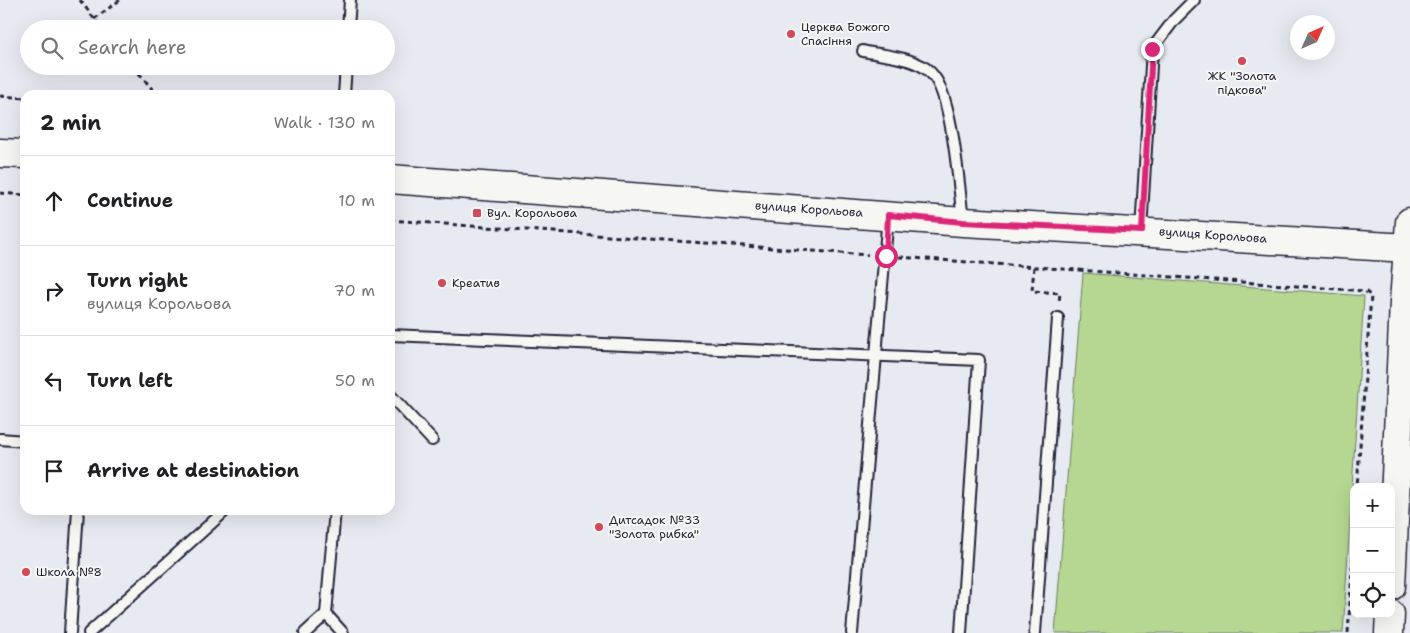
<!DOCTYPE html>
<meta charset="utf-8">
<style>
body{margin:0;font-family:"Shantell Sans",sans-serif;background:#f2f2f2;color:#202124}
.controls{position:absolute;right:15px;bottom:15px;display:grid;overflow:hidden;border-radius:10px;box-shadow:0 5px 20px #0002}
.controls button{width:45px;height:45px;display:grid;place-items:center;padding:0;border:0;border-bottom:1px solid #e0e0e0;background:#fff;color:#202124;font:25px sans-serif}
.compass{position:absolute;left:1290px;top:15px;width:45px;height:45px;border-radius:50%;background:#fff;box-shadow:0 5px 20px #0002;rotate:45deg}
.stop{position:absolute;width:15px;height:15px;margin:-11px;border:4px solid #db2777;border-radius:50%;background:#fff}
.stop.end{background:#db2777;border-color:#fff;box-shadow:0 1px 5px #0008}
.list{margin:0;padding:0;list-style:none}
h2{display:flex;justify-content:space-between;align-items:center;height:65px;margin:0;padding:0 20px;font-size:21px}
h2 small{font-size:16px;font-weight:400;color:#757577}
.list li{display:grid;grid-template-columns:32px 1fr auto;gap:15px;align-items:center;box-sizing:border-box;height:90px;padding:0 20px;border-top:1px solid #e0e0e0}
.list b{display:block;font-size:19px;white-space:nowrap}
.list p{margin:0;font-size:16px;white-space:nowrap;color:#757577}
.list em{font-size:16px;font-style:normal;color:#757577}
.icon{flex:none;width:28px;height:28px;fill:none;stroke:currentColor;stroke-width:2;stroke-linecap:round;stroke-linejoin:round}
.map{position:relative;flex:none;width:1410px;height:633px;overflow:hidden}
.search{position:absolute;background:#fff;box-shadow:0 5px 20px #0002;left:20px;top:20px;width:375px;height:55px;display:flex;align-items:center;gap:12px;box-sizing:border-box;padding:0 18px;border-radius:28px;color:#757577;font-size:19px}
.panel{position:absolute;background:#fff;box-shadow:0 5px 20px #0002;left:20px;top:90px;width:375px;height:425px;border-radius:15px}
.map>svg:first-child{display:block}
</style>
<div class="map">
<svg width="1410" height="633" viewBox="0 0 1410 633">
<rect width="100%" height="100%" fill="#e7ebf1"/>
<filter id="ink" filterUnits="userSpaceOnUse"><feTurbulence type="fractalNoise" baseFrequency=".02" numOctaves="2"/><feDisplacementMap in="SourceGraphic" scale="10" xChannelSelector="R" yChannelSelector="G"/><feConvolveMatrix kernelMatrix="1 2 1 2 8 2 1 2 1" color-interpolation-filters="sRGB"/></filter>
<g filter="url(#ink)">
<path fill="#b5d791" stroke="#6c7c66" d="M1083,273l281,23 -21,337h-288z"/>
<g fill="none" stroke-linecap="round" stroke-linejoin="round">
<defs>
<g id="lane">
<path d="M348,29l2,-29"/>
<path d="M863,51c21,5 53,6 68,22 22,21 28,115 32,148"/>
<path d="M344,95l2,-29"/>
<path d="M1141,231l11,-182 22,-29 20,-20"/>
<path d="M390,335l589,25 -18,273"/>
<path d="M390,395l42,45"/>
<path d="M0,439l25,2"/>
<path d="M335,510l-9,104 17,19"/>
<path d="M70,633l8,-123"/>
<path d="M89,633l137,-123"/>
<path d="M305,633l21,-19"/>
<path d="M852,633l36,-417"/>
<path d="M1035,633l23,-315"/>
</g>
<g id="secondary">
<path d="M0,153l25,1"/>
<path d="M390,179l573,43 445,26"/>
</g>
<g id="primary">
<path d="M1391,586l13,-284 6,-80"/>
<path d="M1389,633l1,-19"/>
</g>
</defs>
<use href="#lane" stroke="#22223b" stroke-width="14"/>
<use href="#secondary" stroke="#22223b" stroke-width="31"/>
<use href="#primary" stroke="#22223b" stroke-width="31"/>
<g stroke="#22223b" stroke-width="3" stroke-dasharray="5 4" stroke-linecap="butt">
<path d="M80,0l22,29"/>
<path d="M94,19l26,-19"/>
<path d="M133,66l24,29"/>
<path d="M0,96l25,2"/>
<path d="M0,193l25,2"/>
<path d="M390,220l478,35"/>
<path d="M899,257l466,34 6,5 -14,191"/>
<path d="M1034,267l-2,24 28,2 -1,9"/>
<path d="M1348,633l6,-92"/>
</g>
<use href="#lane" stroke="#f6f6f2" stroke-width="10"/>
<use href="#secondary" stroke="#f6f6f2" stroke-width="28"/>
<use href="#primary" stroke="#f6f6f2" stroke-width="28"/>
</g>
</g>
<g fill="none" stroke-linecap="round" stroke-linejoin="round" filter="url(#ink)">
<path stroke="#db2777" stroke-width="6" d="M886,256l2,-41 75,7 179,9 10,-182"/>
</g>
<g fill="#d1495b" stroke="#f6f6f2" stroke-width="2">
<circle cx="791" cy="34" r="5"/>
<circle cx="1242" cy="61" r="5"/>
<rect x="472" y="208" width="10" height="10" rx="2.5"/>
<circle cx="442" cy="283" r="5"/>
<circle cx="599" cy="527" r="5"/>
<circle cx="26" cy="572" r="5"/>
</g>
<g text-anchor="middle" dominant-baseline="central" stroke-width="4" stroke-linejoin="round" paint-order="stroke">
<g font-size="12" fill="#22223b" stroke="#f6f6f2" text-anchor="start">
<text x="801" y="27">Церква Божого<tspan x="801" dy="14">Спасіння</tspan></text>
<text x="1242" y="76" text-anchor="middle">ЖК "Золота<tspan x="1242" dy="14">підкова"</tspan></text>
<text x="487" y="213">Вул. Корольова</text>
<text x="452" y="283">Креатив</text>
<text x="609" y="520">Дитсадок №33<tspan x="609" dy="14">"Золота рибка"</tspan></text>
<text x="36" y="572">Школа №8</text>
</g>
<g font-size="12" fill="#22223b" stroke="#f6f6f2">
<text transform="translate(809 209) rotate(4)">вулиця Корольова</text>
<text transform="translate(1213 235) rotate(4)">вулиця Корольова</text>
</g>
</g>
</svg>
<div class="controls">
<button>+</button>
<button>−</button>
<button><svg class="icon" aria-label="locate" viewBox="0 0 24 24"><circle cx="12" cy="12" r="6"/><path d="M12 2v4M12 18v4M2 12h4M18 12h4"/></svg></button>
</div>
<svg class="compass" viewBox="-18 -18 36 36"><path d="M0-13l5 13h-10z" fill="#e53935"/><path d="M0 13l5-13h-10z" fill="#757577"/></svg>
<div class="stop" style="left:886px;top:256px"></div>
<div class="stop end" style="left:1152px;top:49px"></div>
<div class="search"><svg class="icon" aria-label="search" viewBox="0 0 24 24"><circle cx="10" cy="10" r="6"/><path d="M15 15l6 6"/></svg>Search here</div>
<section class="panel">
<h2>2 min<small>Walk · 130 m</small></h2>
<ul class="list">
<li><svg class="icon" aria-label="ahead" viewBox="0 0 24 24"><path d="M12 20V5M6 11l6-6 6 6"/></svg><div><b>Continue</b></div><em>10 m</em></li>
<li><svg class="icon" aria-label="right" viewBox="0 0 24 24"><path d="M7 20v-9h11M14 6l5 5-5 5"/></svg><div><b>Turn right</b><p>вулиця Корольова</p></div><em>70 m</em></li>
<li><svg class="icon" aria-label="left" viewBox="0 0 24 24"><path d="M17 20v-9H6M10 6l-5 5 5 5"/></svg><div><b>Turn left</b></div><em>50 m</em></li>
<li><svg class="icon" aria-label="arrive" viewBox="0 0 24 24"><path d="M6 21V4h12l-3 4 3 4H6"/></svg><div><b>Arrive at destination</b></div></li>
</ul>
</section>
</div>
